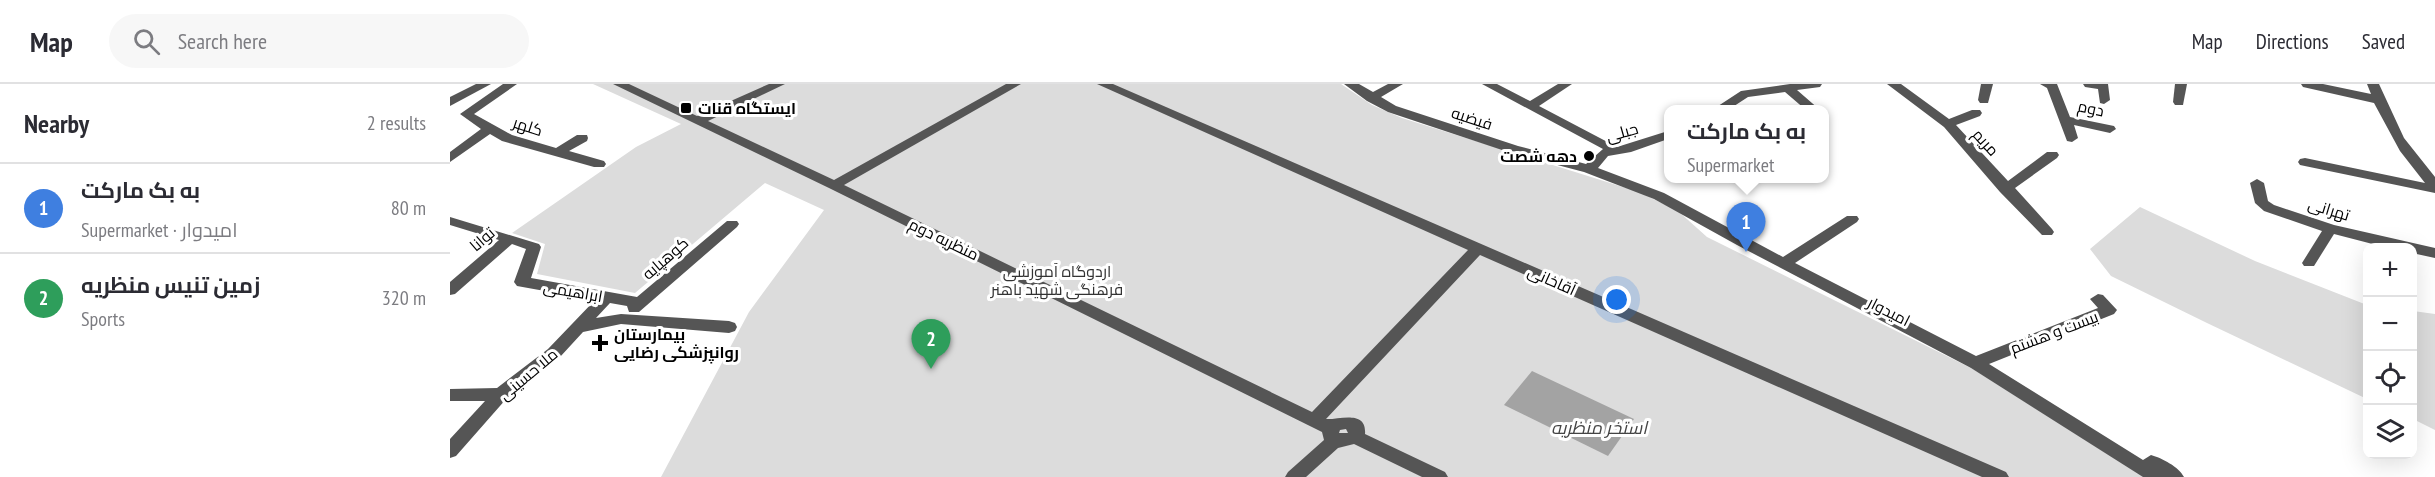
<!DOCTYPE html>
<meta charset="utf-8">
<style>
body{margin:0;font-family:"PT Sans Narrow",Cairo,sans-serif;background:#f7f7f7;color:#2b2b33}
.controls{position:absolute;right:18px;bottom:18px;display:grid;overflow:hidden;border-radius:12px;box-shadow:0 6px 24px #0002}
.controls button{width:54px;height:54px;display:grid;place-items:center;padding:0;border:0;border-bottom:2px solid #e1e1e2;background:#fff;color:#2b2b33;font:30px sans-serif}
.you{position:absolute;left:1167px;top:216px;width:21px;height:21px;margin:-15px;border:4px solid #fff;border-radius:50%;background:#1a73e8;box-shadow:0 0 0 9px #1a73e833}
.badge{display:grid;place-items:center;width:39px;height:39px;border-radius:50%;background:#b45309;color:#fff;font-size:20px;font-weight:700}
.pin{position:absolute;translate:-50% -50px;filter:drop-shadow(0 2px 3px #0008)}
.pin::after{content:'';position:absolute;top:32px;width:21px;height:18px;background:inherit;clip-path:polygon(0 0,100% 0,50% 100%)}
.popup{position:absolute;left:1214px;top:21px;width:165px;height:78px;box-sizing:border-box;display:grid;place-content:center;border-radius:12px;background:#fff;filter:drop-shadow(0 2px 4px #0005);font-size:20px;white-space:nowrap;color:#7c7c81}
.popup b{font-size:22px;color:#2b2b33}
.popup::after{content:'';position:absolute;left:50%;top:100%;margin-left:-12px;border:12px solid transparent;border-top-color:#fff}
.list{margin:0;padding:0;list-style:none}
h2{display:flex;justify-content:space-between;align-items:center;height:78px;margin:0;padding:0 24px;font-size:26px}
h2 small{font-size:20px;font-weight:400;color:#7c7c81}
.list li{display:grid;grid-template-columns:39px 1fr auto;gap:18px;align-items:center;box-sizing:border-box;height:90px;padding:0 24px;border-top:2px solid #e1e1e2}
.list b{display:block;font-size:22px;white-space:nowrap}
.list p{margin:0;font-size:20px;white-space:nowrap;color:#7c7c81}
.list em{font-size:20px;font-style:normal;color:#7c7c81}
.icon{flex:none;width:33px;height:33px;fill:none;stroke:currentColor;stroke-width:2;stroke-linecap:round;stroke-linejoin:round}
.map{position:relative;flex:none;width:1985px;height:393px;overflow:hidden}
header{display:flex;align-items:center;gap:36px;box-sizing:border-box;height:84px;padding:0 30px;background:#fff;border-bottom:2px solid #e1e1e2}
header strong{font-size:28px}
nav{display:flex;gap:33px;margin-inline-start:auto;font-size:21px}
.search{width:420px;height:54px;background:#f7f7f7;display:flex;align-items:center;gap:15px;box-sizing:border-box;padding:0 21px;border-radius:33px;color:#7c7c81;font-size:22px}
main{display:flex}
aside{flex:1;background:#fff}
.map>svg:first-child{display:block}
</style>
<header>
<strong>Map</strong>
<div class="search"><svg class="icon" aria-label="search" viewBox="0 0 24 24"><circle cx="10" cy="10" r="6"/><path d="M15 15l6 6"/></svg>Search here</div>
<nav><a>Map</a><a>Directions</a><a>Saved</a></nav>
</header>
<main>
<aside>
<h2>Nearby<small>2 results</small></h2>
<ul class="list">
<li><span class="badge" style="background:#3f7fe0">1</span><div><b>به بک مارکت</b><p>Supermarket · امیدوار</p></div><em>80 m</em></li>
<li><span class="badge" style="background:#2e9e5b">2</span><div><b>زمین تنیس منظریه</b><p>Sports</p></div><em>320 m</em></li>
</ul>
</aside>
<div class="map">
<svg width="1985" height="393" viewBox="0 0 1985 393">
<rect width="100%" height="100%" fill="#fff"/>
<g fill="#dcdcdc">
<path d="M143,0h748l31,21 30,13 237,74 39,19 29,26 266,132 171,108h-1483l88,-165 75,-102 -59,-27 -130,110 -98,-19 8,-30 -33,-11 124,-86 45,-23z"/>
<path d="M1690,123l115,54 112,44v94l-160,-76 -96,-47 -21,-27z"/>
<path d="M1963,227l22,3v116l-22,-11z"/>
</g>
<path fill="#a3a3a3" d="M1082,287l102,48 -26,37 -104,-51z"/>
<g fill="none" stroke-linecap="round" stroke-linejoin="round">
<g fill="#555" fill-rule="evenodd">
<path d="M26,0h15l-41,22v-9z"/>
<path d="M53,0h14l-43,30 38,21 44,13 21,-13h10l1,3 -1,3 -18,10 35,10 2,3 -2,3h-10l-92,-26 -12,-7 -40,28v-10l31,-23 -21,-15z"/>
<path d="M163,0h16l68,32 72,-32h16l-77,37 126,59 172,-96h15l-177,101 468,227 156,-162 -371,-166h16l893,388 3,5h-27l-502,-222 -154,164c12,1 41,-10 39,15l80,38 3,5h-26l-68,-33 -16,4 -32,29h-21l3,-5 36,-32 -2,-8 -493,-244zM896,345l2,4h-9l1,-3z"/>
<path d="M894,0h15l14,8 15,-8h15l-22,13 15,9 122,40 68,18 17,-15 -121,-65h15l33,17 28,-17h14l-33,22 78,41 51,-16v8l-37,13 -23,4 -10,12 66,25 119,64 64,-41h10l2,3 -2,3 -62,41 181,93 122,-48 -8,-9 8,-5 5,1 14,15 -3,4 -125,50 154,96 8,-5c11,3 28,12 33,22h-41l-172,-109 -234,-123 -83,-46 -70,-27 -76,-20 -120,-40 -21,-11z"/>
<path d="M1340,0h32l-2,3 -23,3 23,20h-14l-21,-18 -37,5 -20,13h-16l29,-19z"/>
<path d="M1437,0h14l48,35 23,-9h8l2,3 -2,3 -24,9 52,56 39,-29h10l2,3 -2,3 -42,30 37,41 2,3 -2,3h-10l-42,-43 -56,-65z"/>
<path d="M1531,0h12l-5,19h-8l-2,-3z"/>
<path d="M1590,0h17l13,33 44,9 2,3 -6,4 -36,-8 4,13 -6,4 -5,-1 -20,-53z"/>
<path d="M1633,0h25l2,16 -6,4 -4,-1 -2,-14 -13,-2z"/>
<path d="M1725,0h12l-4,21h-8l-2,-3z"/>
<path d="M1851,0h22l48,10 -4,-10h12l25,54 31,39v16l-135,-28 -2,-3 2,-3 5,-1 120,25 -25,-32 -26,-48 -71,-16z"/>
<path d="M1807,95l7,4 4,18 6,4 60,20 101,23v10l-23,-5v-5h-24l-54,-14 -20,32h-10l-2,-3 20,-32 -58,-20 -9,-8 -5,-20z"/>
<path d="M0,133l89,27 2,3 -10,31 106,19 90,-76h10l2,3 -2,3 -98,85h-10l-2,-6 -17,-3 -14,15 25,-4 108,7 6,2 2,4 -2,4 -6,2 -108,-9 -38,8 -23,25 -53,41 -51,58 -6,2v-19l35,-38h-35v-12l47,-1 51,-39 47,-49 -78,-14 -3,-4 12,-33 -14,-5 -57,50 -5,1v-13l49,-42 -49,-15z"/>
</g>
</g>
<g fill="#000" stroke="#fff" stroke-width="2">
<rect x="230" y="18" width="12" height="12" rx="3"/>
<circle cx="1139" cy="72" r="6"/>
<path d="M147 250h6v6h6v6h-6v6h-6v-6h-6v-6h6z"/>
</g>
<g text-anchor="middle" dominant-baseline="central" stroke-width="6" stroke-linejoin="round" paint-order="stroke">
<g font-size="16" font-weight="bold" fill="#000" stroke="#fff" text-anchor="start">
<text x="248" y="24">ایستگاه قنات</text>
<text x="1127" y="72" text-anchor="end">دهه شصت</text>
<text x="164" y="250">بیمارستان<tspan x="164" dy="18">روانپزشکی رضایی</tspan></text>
</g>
<g font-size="16" fill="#000" stroke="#fff">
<text transform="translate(1641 24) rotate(12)">دوم</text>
<text transform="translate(1022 34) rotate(18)">فیضیه</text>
<text transform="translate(78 42) rotate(18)">کلهر</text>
<text transform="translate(1172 48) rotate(-16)">جبلی</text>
<text transform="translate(1536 58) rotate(48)">مریم</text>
<text transform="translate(1879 125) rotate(17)">تهرانی</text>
<text transform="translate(32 155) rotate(-41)">توانا</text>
<text transform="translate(494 155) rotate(26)">منظریه دوم</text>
<text transform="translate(215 174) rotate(-41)">کوهپایه</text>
<text transform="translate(1102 196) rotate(24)">آقاخانی</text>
<text transform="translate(123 207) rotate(10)">ابراهیمی</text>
<text transform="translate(1439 227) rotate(27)">امیدوار</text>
<text transform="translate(1604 248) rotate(-21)">بیست و هشتم</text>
<text transform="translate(78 290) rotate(-40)">ملا حسینی</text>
</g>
<g font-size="16" fill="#333" stroke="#fff">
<text x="607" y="187">اردوگاه آموزشی<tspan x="607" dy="18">فرهنگی شهید باهنر</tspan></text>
</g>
<g font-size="18" font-style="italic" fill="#444" stroke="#fff">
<text x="1149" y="343">استخر منظریه</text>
</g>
</g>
</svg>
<div class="controls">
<button>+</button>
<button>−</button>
<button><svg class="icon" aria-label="locate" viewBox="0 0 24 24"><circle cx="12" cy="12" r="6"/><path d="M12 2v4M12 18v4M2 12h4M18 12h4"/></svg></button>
<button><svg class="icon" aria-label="layers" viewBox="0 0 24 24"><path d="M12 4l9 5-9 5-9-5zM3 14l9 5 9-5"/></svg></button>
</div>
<div class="you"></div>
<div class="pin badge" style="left:1296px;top:168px;background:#3f7fe0">1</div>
<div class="popup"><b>به بک مارکت</b>Supermarket</div>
<div class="pin badge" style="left:481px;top:285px;background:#2e9e5b">2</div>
</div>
</main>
